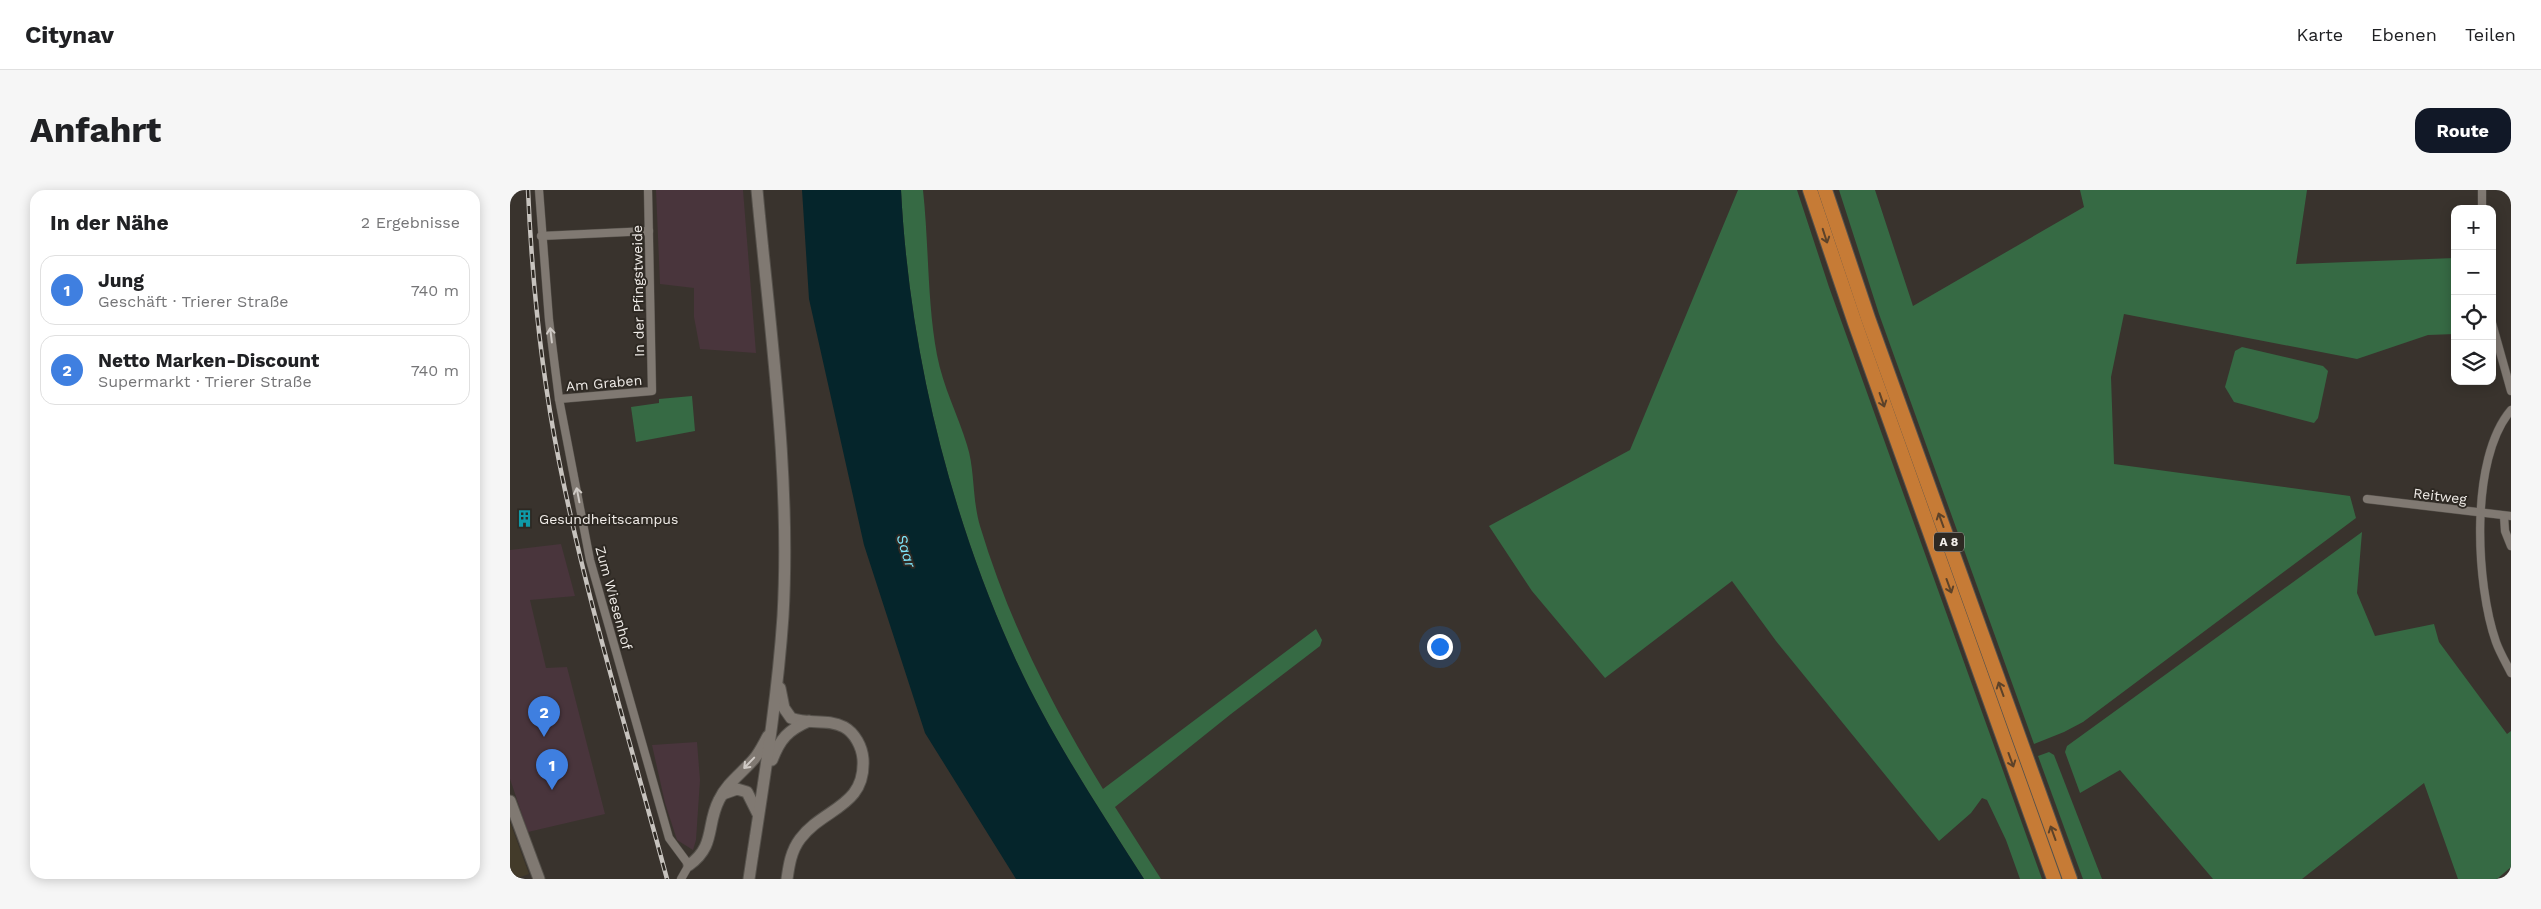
<!DOCTYPE html>
<html lang="de">
<meta charset="utf-8">
<style>
body{margin:0;font-family:"Work Sans",sans-serif;background:#f6f6f6;color:#202124}
.controls{position:absolute;right:15px;top:15px;display:grid;overflow:hidden;border-radius:10px;box-shadow:0 2px 12px #0003}
.controls button{width:45px;height:45px;display:grid;place-items:center;padding:0;border:0;border-bottom:1px solid #e0e0e0;background:#fff;color:#202124;font:25px sans-serif}
.you{position:absolute;left:929px;top:456px;width:18px;height:18px;margin:-12px;border:4px solid #fff;border-radius:50%;background:#1a73e8;box-shadow:0 0 0 8px #1a73e833}
.badge{display:grid;place-items:center;width:32px;height:32px;border-radius:50%;background:#111827;color:#fff;font-size:16px;font-weight:700}
.pin{position:absolute;translate:-50% -41px;filter:drop-shadow(0 1px 2px #0008)}
.pin::after{content:'';position:absolute;top:26px;width:18px;height:15px;background:inherit;clip-path:polygon(0 0,100% 0,50% 100%)}
.list{margin:0;padding:0;list-style:none}
h2{display:flex;justify-content:space-between;align-items:center;height:65px;margin:0;padding:0 20px;font-size:21px}
h2 small{font-size:16px;font-weight:400;color:#757577}
.list li{display:grid;grid-template-columns:32px 1fr auto;gap:15px;align-items:center;box-sizing:border-box;height:70px;margin:0 10px 10px;padding:0 10px;border:1px solid #e0e0e0;border-radius:15px}
.list b{display:block;font-size:19px;white-space:nowrap}
.list p{margin:0;font-size:16px;white-space:nowrap;color:#757577}
.list em{font-size:16px;font-style:normal;color:#757577}
.icon{flex:none;width:28px;height:28px;fill:none;stroke:currentColor;stroke-width:2;stroke-linecap:round;stroke-linejoin:round}
.map{position:relative;flex:none;width:2001px;height:689px;overflow:hidden;border-radius:15px}
header{display:flex;align-items:center;gap:30px;box-sizing:border-box;height:70px;padding:0 25px;background:#fff;border-bottom:1px solid #e0e0e0}
header strong{font-size:24px}
nav{display:flex;gap:28px;margin-inline-start:auto;font-size:18px}
.intro{display:flex;align-items:center;justify-content:space-between;box-sizing:border-box;height:120px;padding:0 30px}
h1{margin:0;font-size:35px}
.button{padding:12px 22px;border-radius:15px;background:#111827;color:#fff;font-size:18px;font-weight:700}
main{display:flex;gap:30px;padding:0 30px}
aside{flex:1;background:#fff;border-radius:15px;box-shadow:0 2px 12px #0003}
.map>svg:first-child{display:block}
</style>
<header>
<strong>Citynav</strong>
<nav><a>Karte</a><a>Ebenen</a><a>Teilen</a></nav>
</header>
<div class="intro"><h1>Anfahrt</h1><a class="button">Route</a></div>
<main>
<aside>
<h2>In der Nähe<small>2 Ergebnisse</small></h2>
<ul class="list">
<li><span class="badge" style="background:#3f7fe0">1</span><div><b>Jung</b><p>Geschäft · Trierer Straße</p></div><em>740 m</em></li>
<li><span class="badge" style="background:#3f7fe0">2</span><div><b>Netto Marken-Discount</b><p>Supermarkt · Trierer Straße</p></div><em>740 m</em></li>
</ul>
</aside>
<div class="map">
<svg width="2001" height="689" viewBox="0 0 2001 689">
<rect width="100%" height="100%" fill="#39332d"/>
<g fill="#49353c">
<path d="M146,0h87l13,163 -56,-4 -6,-32v-29l-34,-4z"/>
<path d="M51,354l14,52 -45,4 16,68 21,-1 38,147 -77,18 -18,-53v-229z"/>
<path d="M187,552l3,38 -4,60 -3,10 -16,-10 -12,-37 -13,-58z"/>
</g>
<path fill="#433b2a" d="M0,632l19,52 -14,5h-5z"/>
<g fill="#366a44">
<path d="M391,0h22c6,55 4,111 14,165 6,32 21,60 30,90 8,24 5,54 13,81 28,94 72,180 123,263l213,-160 6,11 -2,6 -89,68 -116,93 46,72h-17c-48,-75 -98,-150 -134,-232 -63,-143 -101,-301 -109,-457z"/>
<path d="M1228,0h59l32,97 213,592h-22l-14,-39 -19,-40 -5,-2 -11,15 -32,28 -163,-200 -44,-60 -127,97 -73,-87 -43,-65 141,-76z"/>
<path d="M1329,0h36l38,116 171,-99 -4,-17h227l-11,74 159,-6v76l-27,1 -71,24 -233,-45 -13,63 3,87 236,32 6,22 -273,204 -19,10 -30,12 -155,-430z"/>
<path d="M1732,157l81,19 5,5 -10,47 -4,5 -80,-21 -9,-15 10,-36z"/>
<path d="M182,206l3,35 -59,11 -5,-35 28,-4v-4z"/>
<path d="M1852,342l-5,61 18,43 59,-12 5,18 68,92 4,-3v136l-14,12h-39l-34,-96 -122,96h-89l-93,-109 -40,23 -15,-41 2,-6z"/>
<path d="M1539,562l5,3 48,124h-19l-45,-123z"/>
</g>
<path fill="#05252b" d="M292,0h99c8,156 46,314 109,457 36,82 86,157 134,232h-128l-91,-146 -61,-188 -55,-246z"/>
<g fill="none" stroke-linecap="round" stroke-linejoin="round">
<defs>
<g id="street">
<path d="M29,0l10,130 10,79 31,161 79,278 20,27 -8,14"/>
<path d="M1972,19v-19"/>
<path d="M31,46l108,-5"/>
<path d="M1982,133l19,68"/>
<path d="M49,209l93,-8 -4,-201"/>
<path d="M2001,220c-42,49 -35,175 -15,232 4,11 10,21 15,31"/>
<path d="M1857,309l144,17"/>
<path d="M1994,326l1,15 6,15"/>
</g>
<g id="secondary">
<path d="M270,498l4,20 7,10c17,7 36,0 53,9 11,6 18,20 19,32 3,48 -40,49 -63,80 -9,12 -11,26 -13,40"/>
<path d="M262,570c8,-21 16,-30 37,-39"/>
<path d="M213,604l14,-5 10,3 11,22"/>
<path d="M0,611l29,78"/>
<path d="M179,675c27,-19 17,-40 30,-65 8,-17 23,-27 35,-41 6,-7 10,-16 14,-23"/>
<path d="M239,689c13,-87 28,-174 34,-263 8,-141 -13,-285 -26,-426"/>
</g>
<g id="highway">
<path d="M1300,0l45,133 199,556"/>
<path d="M1315,0l43,128 202,561"/>
</g>
</defs>
<use href="#street" stroke="#56524c" stroke-width="9"/>
<use href="#secondary" stroke="#56524c" stroke-width="13"/>
<use href="#highway" stroke="#56524c" stroke-width="16"/>
<use href="#street" stroke="#807972" stroke-width="8"/>
<use href="#secondary" stroke="#807972" stroke-width="11"/>
<use href="#highway" stroke="#c67b36" stroke-width="14"/>
<defs>
<path id="rail" d="M18,0c4,91 13,181 31,271 28,141 71,279 108,418"/>
</defs>
<use href="#rail" stroke="#c7c3be" stroke-width="4.5"/>
<use href="#rail" stroke="#2e2923" stroke-width="2.5" stroke-dasharray="8" stroke-linecap="butt"/>
</g>
<defs><path id="oneway-shaft" d="M-6 0H5M1.5-3L5.5 0L1.5 3" fill="none" stroke-width="1.6" stroke-linecap="round" stroke-linejoin="round" transform="scale(1.25)"/></defs>
<g stroke="#5c4229">
<use href="#oneway-shaft" transform="translate(1315 46) rotate(72)"/>
<use href="#oneway-shaft" transform="translate(1372 210) rotate(71)"/>
<use href="#oneway-shaft" transform="translate(1431 330) rotate(-110)"/>
<use href="#oneway-shaft" transform="translate(1439 396) rotate(70)"/>
<use href="#oneway-shaft" transform="translate(1491 499) rotate(-110)"/>
<use href="#oneway-shaft" transform="translate(1501 570) rotate(70)"/>
<use href="#oneway-shaft" transform="translate(1543 643) rotate(-110)"/>
</g>
<g stroke="#cfcac5">
<use href="#oneway-shaft" transform="translate(41 145) rotate(-97)"/>
<use href="#oneway-shaft" transform="translate(68 305) rotate(-101)"/>
<use href="#oneway-shaft" transform="translate(239 573) rotate(134)"/>
</g>
<defs>
<symbol id="building-bare" viewBox="-9 -9 18 18"><path d="M-4-6H4V6H1V3H-1V6H-4ZM-2.5-4.3h1.7v1.8h-1.7ZM.8-4.3h1.7v1.8H.8ZM-2.5-1h1.7V.8h-1.7ZM.8-1h1.7V.8H.8Z" fill="#0f9aa8" stroke="#2e2923" stroke-width="2.5" paint-order="stroke"/></symbol>
</defs>
<g fill-rule="evenodd">
<use href="#building-bare" x="2" y="316" width="25" height="25"/>
</g>
<g text-anchor="middle" dominant-baseline="central" stroke-width="4" stroke-linejoin="round" paint-order="stroke">
<rect fill="#2e2923" stroke="#b6b2ae" stroke-width="1" x="1424" y="342.5" width="30" height="19" rx="4"/>
<g font-size="12" font-weight="bold" fill="#f1ede9">
<text x="1439" y="352">A 8</text>
</g>
<g font-size="14" fill="#f1ede9" stroke="#2e2923">
<text transform="translate(128 101) rotate(-91)">In der Pfingstweide</text>
<text transform="translate(94 193) rotate(-5)">Am Graben</text>
<text transform="translate(1930 306) rotate(7)">Reitweg</text>
<text transform="translate(104 408) rotate(75)">Zum Wiesenhof</text>
</g>
<g font-size="14" fill="#f1ede9" stroke="#2e2923" text-anchor="start">
<text x="29" y="329">Gesundheitscampus</text>
</g>
<g font-size="15" font-style="italic" fill="#7ee5fa" stroke="#2e2923">
<text transform="translate(396 361) rotate(73)">Saar</text>
</g>
</g>
</svg>
<div class="controls">
<button>+</button>
<button>−</button>
<button><svg class="icon" aria-label="locate" viewBox="0 0 24 24"><circle cx="12" cy="12" r="6"/><path d="M12 2v4M12 18v4M2 12h4M18 12h4"/></svg></button>
<button><svg class="icon" aria-label="layers" viewBox="0 0 24 24"><path d="M12 4l9 5-9 5-9-5zM3 14l9 5 9-5"/></svg></button>
</div>
<div class="you"></div>
<div class="pin badge" style="left:42px;top:600px;background:#3f7fe0">1</div>
<div class="pin badge" style="left:34px;top:547px;background:#3f7fe0">2</div>
</div>
</main>
